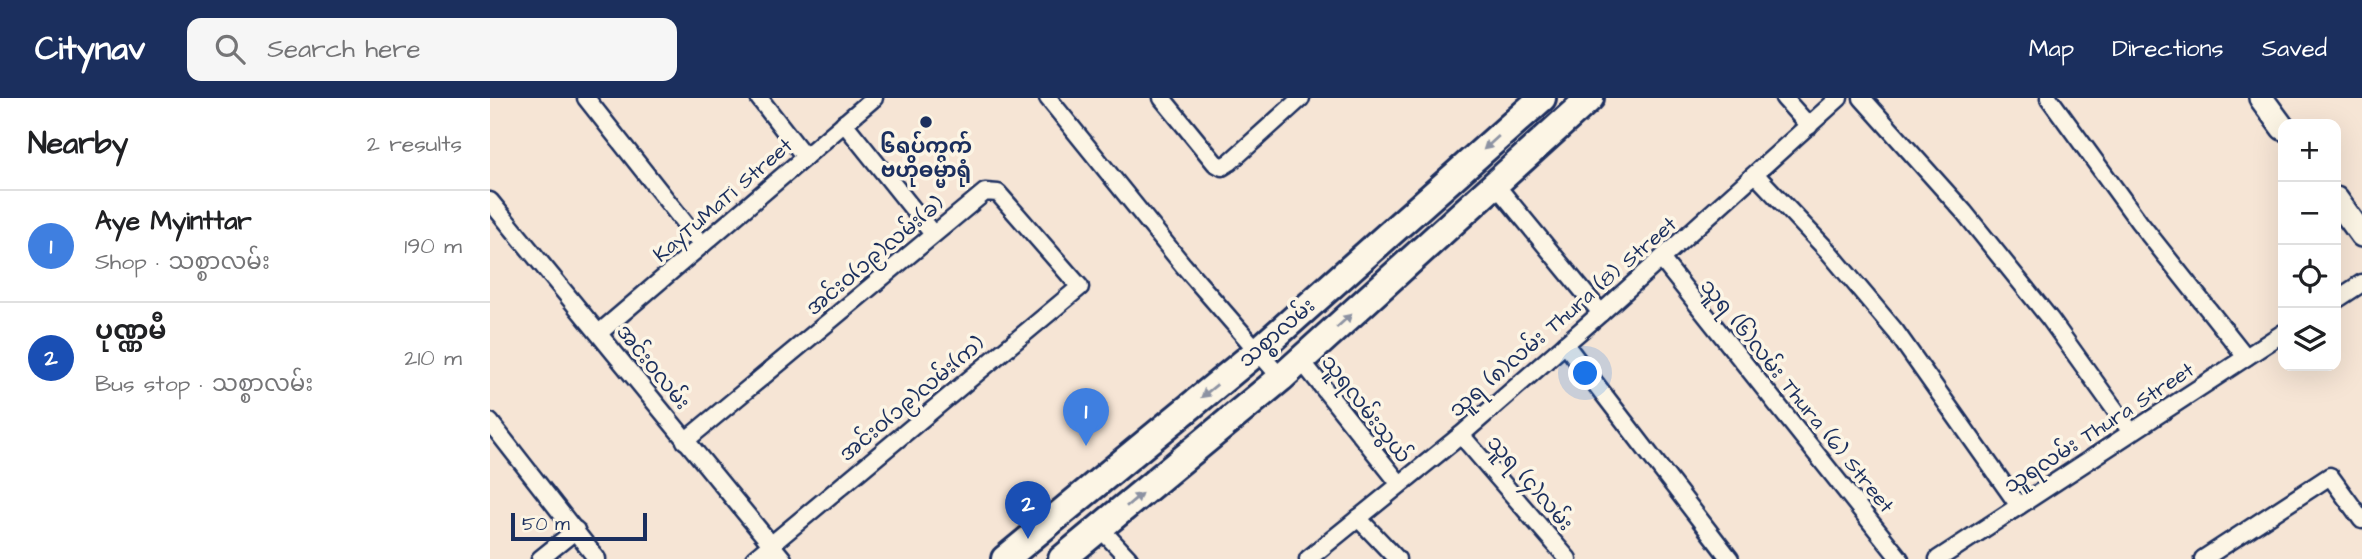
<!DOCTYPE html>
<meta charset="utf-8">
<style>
body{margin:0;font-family:"Architects Daughter","Noto Sans Myanmar",sans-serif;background:#f6f6f6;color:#202124}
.controls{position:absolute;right:21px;top:21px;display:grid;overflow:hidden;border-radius:14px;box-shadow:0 7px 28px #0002}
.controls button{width:63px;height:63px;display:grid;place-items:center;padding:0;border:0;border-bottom:2px solid #e0e0e0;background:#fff;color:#202124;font:35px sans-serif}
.scale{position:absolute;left:21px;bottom:18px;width:136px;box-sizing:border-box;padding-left:7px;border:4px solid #1b2f5e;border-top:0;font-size:19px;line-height:24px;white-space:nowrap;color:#1b2f5e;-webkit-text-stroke:5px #fcf5e5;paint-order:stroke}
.you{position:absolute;left:1096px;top:276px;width:24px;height:24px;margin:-18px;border:5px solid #fff;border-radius:50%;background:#1a73e8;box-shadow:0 0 0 10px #1a73e833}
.badge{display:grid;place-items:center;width:46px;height:46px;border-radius:50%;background:#1b2f5e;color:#fff;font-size:23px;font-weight:700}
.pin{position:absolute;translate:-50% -58px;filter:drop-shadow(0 2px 4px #0008)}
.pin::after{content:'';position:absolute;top:37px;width:24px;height:21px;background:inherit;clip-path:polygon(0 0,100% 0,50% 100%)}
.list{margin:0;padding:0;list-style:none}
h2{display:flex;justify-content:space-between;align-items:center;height:91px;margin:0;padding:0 28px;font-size:30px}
h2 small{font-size:23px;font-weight:400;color:#757577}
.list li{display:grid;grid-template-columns:46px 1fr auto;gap:21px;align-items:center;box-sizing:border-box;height:112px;padding:0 28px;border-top:2px solid #e0e0e0}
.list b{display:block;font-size:26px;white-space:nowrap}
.list p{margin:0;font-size:23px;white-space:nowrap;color:#757577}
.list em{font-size:23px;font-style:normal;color:#757577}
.icon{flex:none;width:38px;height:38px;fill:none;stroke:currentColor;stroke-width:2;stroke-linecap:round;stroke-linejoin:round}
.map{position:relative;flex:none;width:1872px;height:461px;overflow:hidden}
header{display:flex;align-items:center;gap:42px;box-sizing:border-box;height:98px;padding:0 35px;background:#1b2f5e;color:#fff}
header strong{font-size:33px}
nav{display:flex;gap:38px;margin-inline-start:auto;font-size:24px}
.search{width:490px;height:63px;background:#f6f6f6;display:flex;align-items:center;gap:18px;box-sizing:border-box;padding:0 24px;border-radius:14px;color:#757577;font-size:26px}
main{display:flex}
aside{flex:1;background:#fff}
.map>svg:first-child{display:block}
</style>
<header>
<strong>Citynav</strong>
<div class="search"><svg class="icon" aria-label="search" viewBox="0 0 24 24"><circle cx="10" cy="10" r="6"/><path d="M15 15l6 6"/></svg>Search here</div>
<nav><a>Map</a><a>Directions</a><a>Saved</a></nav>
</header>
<main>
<aside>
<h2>Nearby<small>2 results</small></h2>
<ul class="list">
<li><span class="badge" style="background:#3f7fe0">1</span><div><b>Aye Myinttar</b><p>Shop · သစ္စာလမ်း</p></div><em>190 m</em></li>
<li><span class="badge" style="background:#1a4fb4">2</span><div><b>ပုဏ္ဏမီ</b><p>Bus stop · သစ္စာလမ်း</p></div><em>210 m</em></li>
</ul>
</aside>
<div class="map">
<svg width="1872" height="461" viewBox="0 0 1872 461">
<rect width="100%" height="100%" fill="#f6e5d5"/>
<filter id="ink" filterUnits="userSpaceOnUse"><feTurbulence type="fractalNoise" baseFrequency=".0143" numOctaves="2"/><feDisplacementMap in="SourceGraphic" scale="14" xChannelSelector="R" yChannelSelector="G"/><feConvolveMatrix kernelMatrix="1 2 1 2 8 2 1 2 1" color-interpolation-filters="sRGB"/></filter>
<g filter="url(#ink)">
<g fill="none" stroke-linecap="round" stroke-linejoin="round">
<defs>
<g id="street">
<path d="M96,0l116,147"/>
<path d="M269,0l46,59"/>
<path d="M558,0l135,167 98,113"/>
<path d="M672,0l53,65 7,4 8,-5 71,-64"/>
<path d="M1294,0l25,28"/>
<path d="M1372,0l102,114 86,107 81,113"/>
<path d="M1559,0l90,124 107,135"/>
<path d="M354,25l89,111"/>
<path d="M1266,77l72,76 68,81 123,174"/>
<path d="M1005,86l106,129"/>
<path d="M0,103l293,358"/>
<path d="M1172,162l238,299"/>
<path d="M1846,202l26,-17"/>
<path d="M109,235l275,-235"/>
<path d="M1075,246l165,215"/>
<path d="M811,262l98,123"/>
<path d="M0,324l107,137"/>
<path d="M971,337l107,124"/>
<path d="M195,343l300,-249 13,1 82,94 -326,272"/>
<path d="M868,420l39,41"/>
<path d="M610,430l29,31"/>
<path d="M50,461l36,-29"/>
<path d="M818,461l153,-124 140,-122 238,-215"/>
<path d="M1448,461l345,-226"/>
<path d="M1713,461l127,-83 32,44"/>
</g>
<g id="secondary">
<path d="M1771,0l22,30"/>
<path d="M1846,101l26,36"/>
</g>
<g id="primary">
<path d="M515,461l254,-209 283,-252"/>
<path d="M572,461l219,-181 309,-280"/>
</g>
</defs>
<use href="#street" stroke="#1b2f5e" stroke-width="21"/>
<use href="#secondary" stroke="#1b2f5e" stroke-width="28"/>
<use href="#primary" stroke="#1b2f5e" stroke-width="32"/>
<use href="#street" stroke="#fcf5e5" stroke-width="16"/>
<use href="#secondary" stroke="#fcf5e5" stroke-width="23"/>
<use href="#primary" stroke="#fcf5e5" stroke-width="26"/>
</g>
<defs><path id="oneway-solid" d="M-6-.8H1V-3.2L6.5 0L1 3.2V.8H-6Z" transform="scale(1.75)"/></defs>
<g fill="#8c92a2">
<use href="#oneway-solid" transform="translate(1001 45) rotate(138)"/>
<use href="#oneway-solid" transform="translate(854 223) rotate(-42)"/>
<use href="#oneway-solid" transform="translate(719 293) rotate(141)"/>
<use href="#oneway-solid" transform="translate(644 402) rotate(-40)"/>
</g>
</g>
<circle fill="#1b2f5e" stroke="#fcf5e5" stroke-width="2.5" cx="436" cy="24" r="7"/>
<g text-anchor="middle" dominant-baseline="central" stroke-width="7" stroke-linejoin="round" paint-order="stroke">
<g font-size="21" font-weight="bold" fill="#1b2f5e" stroke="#fcf5e5">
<text x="436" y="48">၆ရပ်ကွက်<tspan x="436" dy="24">ဗဟိုဓမ္မာရုံ</tspan></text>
</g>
<g font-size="21" fill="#1b2f5e" stroke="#fcf5e5">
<text transform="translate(233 102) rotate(-41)">KayTuMaTi Street</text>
<text transform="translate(385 158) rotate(-40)">အင်းဝ(၁၉)လမ်း(ခ)</text>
<text transform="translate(1073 219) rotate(-41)">သူရ (၈)လမ်း Thura (8) Street</text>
<text transform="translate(787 235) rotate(-41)">သစ္စာလမ်း</text>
<text transform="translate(163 269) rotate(51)">အင်းဝလမ်း</text>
<text transform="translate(1307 298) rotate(51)">သူရ (၆)လမ်း Thura (6) Street</text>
<text transform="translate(422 301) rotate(-40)">အင်းဝ(၁၉)လမ်း(က)</text>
<text transform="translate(876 311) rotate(52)">သူရလမ်းသွယ်</text>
<text transform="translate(1609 330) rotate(-33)">သူရလမ်း Thura Street</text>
<text transform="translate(1040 385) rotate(49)">သူရ (၄)လမ်း</text>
</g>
</g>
</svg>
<div class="controls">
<button>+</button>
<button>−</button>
<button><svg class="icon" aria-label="locate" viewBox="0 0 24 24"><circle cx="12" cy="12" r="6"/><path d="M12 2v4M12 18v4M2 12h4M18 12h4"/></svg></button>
<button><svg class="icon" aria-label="layers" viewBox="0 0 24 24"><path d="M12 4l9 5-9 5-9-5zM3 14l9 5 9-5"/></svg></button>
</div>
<div class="scale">50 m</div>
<div class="you"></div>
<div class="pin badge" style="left:596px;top:348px;background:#3f7fe0">1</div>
<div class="pin badge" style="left:538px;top:441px;background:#1a4fb4">2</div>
</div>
</main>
